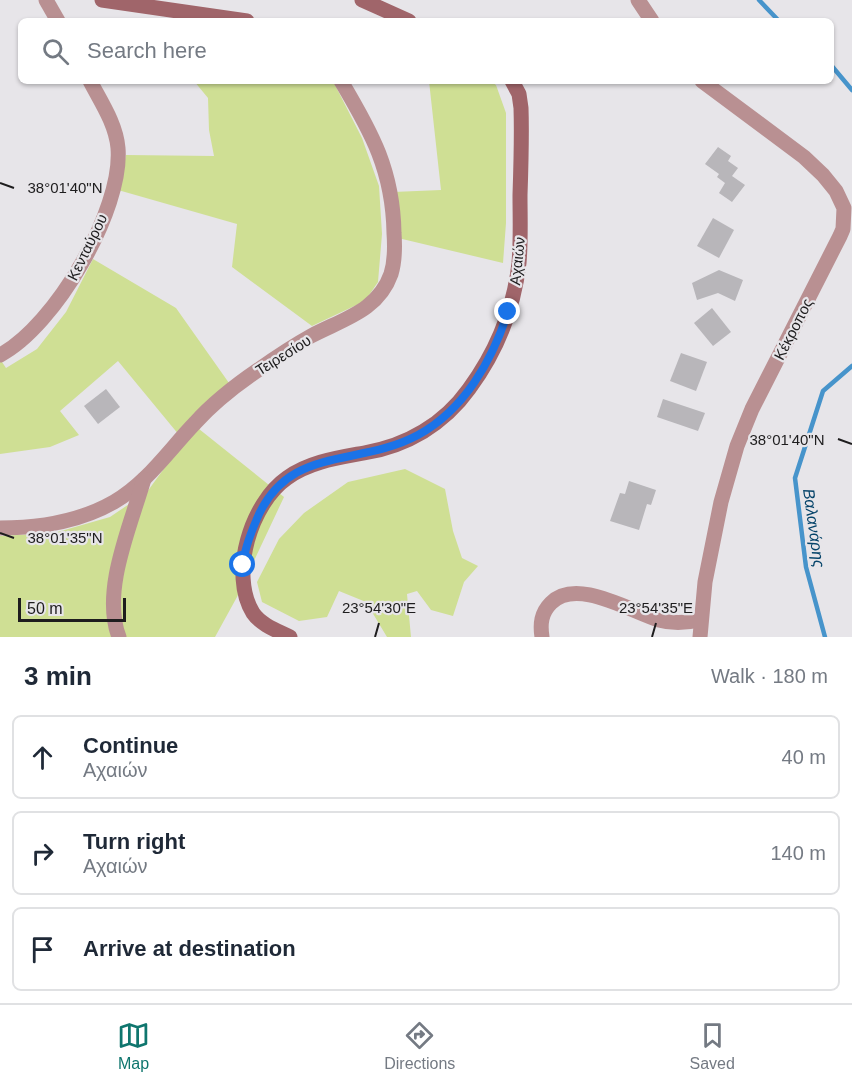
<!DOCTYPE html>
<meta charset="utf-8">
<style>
body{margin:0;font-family:Helvetica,sans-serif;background:#f2f2f3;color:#1f2937}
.scale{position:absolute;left:18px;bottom:15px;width:108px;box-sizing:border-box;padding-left:6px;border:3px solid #1e1d1e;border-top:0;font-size:16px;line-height:21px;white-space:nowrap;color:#1e1d1e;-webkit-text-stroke:4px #e7e5e9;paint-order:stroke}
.stop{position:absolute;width:18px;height:18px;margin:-14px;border:4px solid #1a73e8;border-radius:50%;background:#fff}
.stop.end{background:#1a73e8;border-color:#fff;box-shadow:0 2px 6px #0008}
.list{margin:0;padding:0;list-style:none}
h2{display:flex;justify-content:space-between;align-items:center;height:78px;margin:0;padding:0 24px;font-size:26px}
h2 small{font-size:20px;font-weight:400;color:#747a83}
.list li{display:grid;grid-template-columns:39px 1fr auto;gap:18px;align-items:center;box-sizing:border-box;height:84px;margin:0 12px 12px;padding:0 12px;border:2px solid #e0e1e3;border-radius:9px}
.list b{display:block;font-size:22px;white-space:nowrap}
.list p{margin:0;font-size:20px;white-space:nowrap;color:#747a83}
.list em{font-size:20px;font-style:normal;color:#747a83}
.icon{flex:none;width:33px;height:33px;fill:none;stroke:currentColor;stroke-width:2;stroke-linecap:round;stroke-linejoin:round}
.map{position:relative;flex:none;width:852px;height:637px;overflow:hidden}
.search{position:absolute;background:#fff;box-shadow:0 2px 4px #0004;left:18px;right:18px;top:18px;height:66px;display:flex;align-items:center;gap:15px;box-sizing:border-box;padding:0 21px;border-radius:9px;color:#747a83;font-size:22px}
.sheet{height:366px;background:#fff}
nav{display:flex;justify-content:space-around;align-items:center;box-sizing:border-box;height:84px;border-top:2px solid #e0e1e3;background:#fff;font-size:16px;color:#747a83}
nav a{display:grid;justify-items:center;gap:3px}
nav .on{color:#0f766e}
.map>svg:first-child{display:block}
</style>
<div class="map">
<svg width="852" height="637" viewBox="0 0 852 637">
<rect width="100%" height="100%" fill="#e7e5e9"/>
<g fill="#cfdf94">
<path d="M194,81h139l29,57 17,48 3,48 -4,48 -13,19 -53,25 -80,-59 5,-43 -119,-34 8,-35 88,1 -5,-26 -1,-32z"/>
<path d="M429,81h61l6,4 10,28v110l-3,40 -105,-25 -5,-46 48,-2z"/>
<path d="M93,259l83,49 53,75 -40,38 95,76 -47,100 -22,40h-215v-101l54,-3 56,-16 37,-25 37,-51 -66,-80 -58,50 19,24 -29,12 -50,7v-95l6,9 31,-19 29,-37z"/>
<path d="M405,469l40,20 8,42 9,27 16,8 -14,16 -11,34 -22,-6 -14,-19 -10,3 4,43h-24l-21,-35 -27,-11 -12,26 -28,4 -37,-19 -5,-20 22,-43 25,-26 44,-31z"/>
</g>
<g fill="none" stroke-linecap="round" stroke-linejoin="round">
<g stroke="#4794cb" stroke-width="4.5">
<path d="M759,0l20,21"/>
<path d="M831,65l21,25"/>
<path d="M825,637l-19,-70 -11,-89 28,-87 29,-25"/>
</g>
</g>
<g fill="#b8b6ba">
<path d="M718,147l13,9 -3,5 10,7 -6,8 13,9 -13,17 -13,-9 6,-10 -8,-6 2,-3 -14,-10z"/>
<path d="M713,218l21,12 -15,28 -22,-12z"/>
<path d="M719,270l24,10 -8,21 -17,-8 -21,7 -5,-17z"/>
<path d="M712,308l19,24 -18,14 -19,-23z"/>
<path d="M681,353l26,9 -11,29 -26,-10z"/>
<path d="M106,389l14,18 -22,17 -14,-18z"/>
<path d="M663,399l42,14 -7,18 -41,-14z"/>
<path d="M629,481l27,9 -5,15 -4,-1 -8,26 -29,-9 10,-28 5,1z"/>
</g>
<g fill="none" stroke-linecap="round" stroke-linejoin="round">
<g stroke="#b99092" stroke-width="15">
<path d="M46,0l12,21"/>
<path d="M638,0l14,21"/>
<path d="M0,355c55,-29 123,-145 118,-207 -2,-24 -17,-46 -28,-67"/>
<path d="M0,528c40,0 79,-6 114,-26 33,-19 55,-52 81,-79 18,-20 41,-38 63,-53 17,-12 35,-24 53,-34 32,-17 67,-25 80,-62 4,-13 4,-27 3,-41 -1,-62 -22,-100 -53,-152"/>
<path d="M119,637c-18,-46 12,-112 25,-158"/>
<path d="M542,637c-2,-13 -1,-24 9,-34 25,-26 79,8 108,17 14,4 27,3 41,0"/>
<path d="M700,637l5,-55 16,-80 16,-56 15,-37 88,-173 3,-7 1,-21 -8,-17 -13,-16 -19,-18 -102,-76"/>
</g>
<g stroke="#a0656a" stroke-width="15">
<path d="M102,0l145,21"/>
<path d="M362,0l47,21"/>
<path d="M290,637c-12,-6 -29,-12 -37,-24 -24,-39 -2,-110 34,-135 22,-16 50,-20 77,-25 43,-7 80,-29 105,-64 27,-37 45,-81 50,-126 2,-23 1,-46 1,-68 1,-29 2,-58 1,-87l-2,-14 -7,-13"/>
</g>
</g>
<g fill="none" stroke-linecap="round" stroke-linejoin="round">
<path stroke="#1a73e8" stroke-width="8" d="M243,565c1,-15 7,-30 13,-44 31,-77 101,-53 162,-86 46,-25 74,-74 90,-123"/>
</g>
<path fill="none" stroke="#1e1d1e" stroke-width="2" d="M0,183l14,5M838,439l14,5M0,533l14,5M375,637l4,-14M652,637l4,-14"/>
<g text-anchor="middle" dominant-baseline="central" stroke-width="4.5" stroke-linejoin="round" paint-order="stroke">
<g font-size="15" fill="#1e1d1e" stroke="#e7e5e9">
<text transform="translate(87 247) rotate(-64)">Κενταύρου</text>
<text transform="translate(517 261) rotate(-84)">Αχαιών</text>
<text transform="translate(793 329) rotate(-63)">Κέκροπος</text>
<text transform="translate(283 355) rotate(-32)">Τειρεσίου</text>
</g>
<g font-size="16" font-style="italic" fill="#06446a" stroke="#e7e5e9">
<text transform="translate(814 528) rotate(82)">Βαλανάρης</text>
</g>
</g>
<g font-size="15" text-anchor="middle" fill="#1e1d1e" stroke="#e7e5e9" stroke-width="4.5" stroke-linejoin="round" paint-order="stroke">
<text x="65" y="193">38°01'40"N</text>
<text x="787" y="445">38°01'40"N</text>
<text x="65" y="543">38°01'35"N</text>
<text x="379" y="613">23°54'30"E</text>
<text x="656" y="613">23°54'35"E</text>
</g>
</svg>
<div class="scale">50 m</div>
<div class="stop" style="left:243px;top:565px"></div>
<div class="stop end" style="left:508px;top:312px"></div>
<div class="search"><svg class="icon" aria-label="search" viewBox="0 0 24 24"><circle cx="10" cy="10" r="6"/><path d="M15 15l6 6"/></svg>Search here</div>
</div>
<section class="sheet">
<h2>3 min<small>Walk · 180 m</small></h2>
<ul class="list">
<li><svg class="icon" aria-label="ahead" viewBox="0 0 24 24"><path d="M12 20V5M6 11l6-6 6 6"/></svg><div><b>Continue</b><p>Αχαιών</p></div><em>40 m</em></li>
<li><svg class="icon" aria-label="right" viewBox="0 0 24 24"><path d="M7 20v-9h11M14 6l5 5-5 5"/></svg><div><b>Turn right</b><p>Αχαιών</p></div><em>140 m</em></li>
<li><svg class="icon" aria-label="arrive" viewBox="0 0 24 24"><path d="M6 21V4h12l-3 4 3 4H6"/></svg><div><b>Arrive at destination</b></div></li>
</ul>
</section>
<nav>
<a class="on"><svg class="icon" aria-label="map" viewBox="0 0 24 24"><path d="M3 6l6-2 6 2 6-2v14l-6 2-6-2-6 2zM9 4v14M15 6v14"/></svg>Map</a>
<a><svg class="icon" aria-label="directions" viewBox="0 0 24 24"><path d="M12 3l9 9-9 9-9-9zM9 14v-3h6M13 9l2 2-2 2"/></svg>Directions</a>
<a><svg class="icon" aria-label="saved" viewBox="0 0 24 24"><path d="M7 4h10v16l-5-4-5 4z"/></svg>Saved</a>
</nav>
